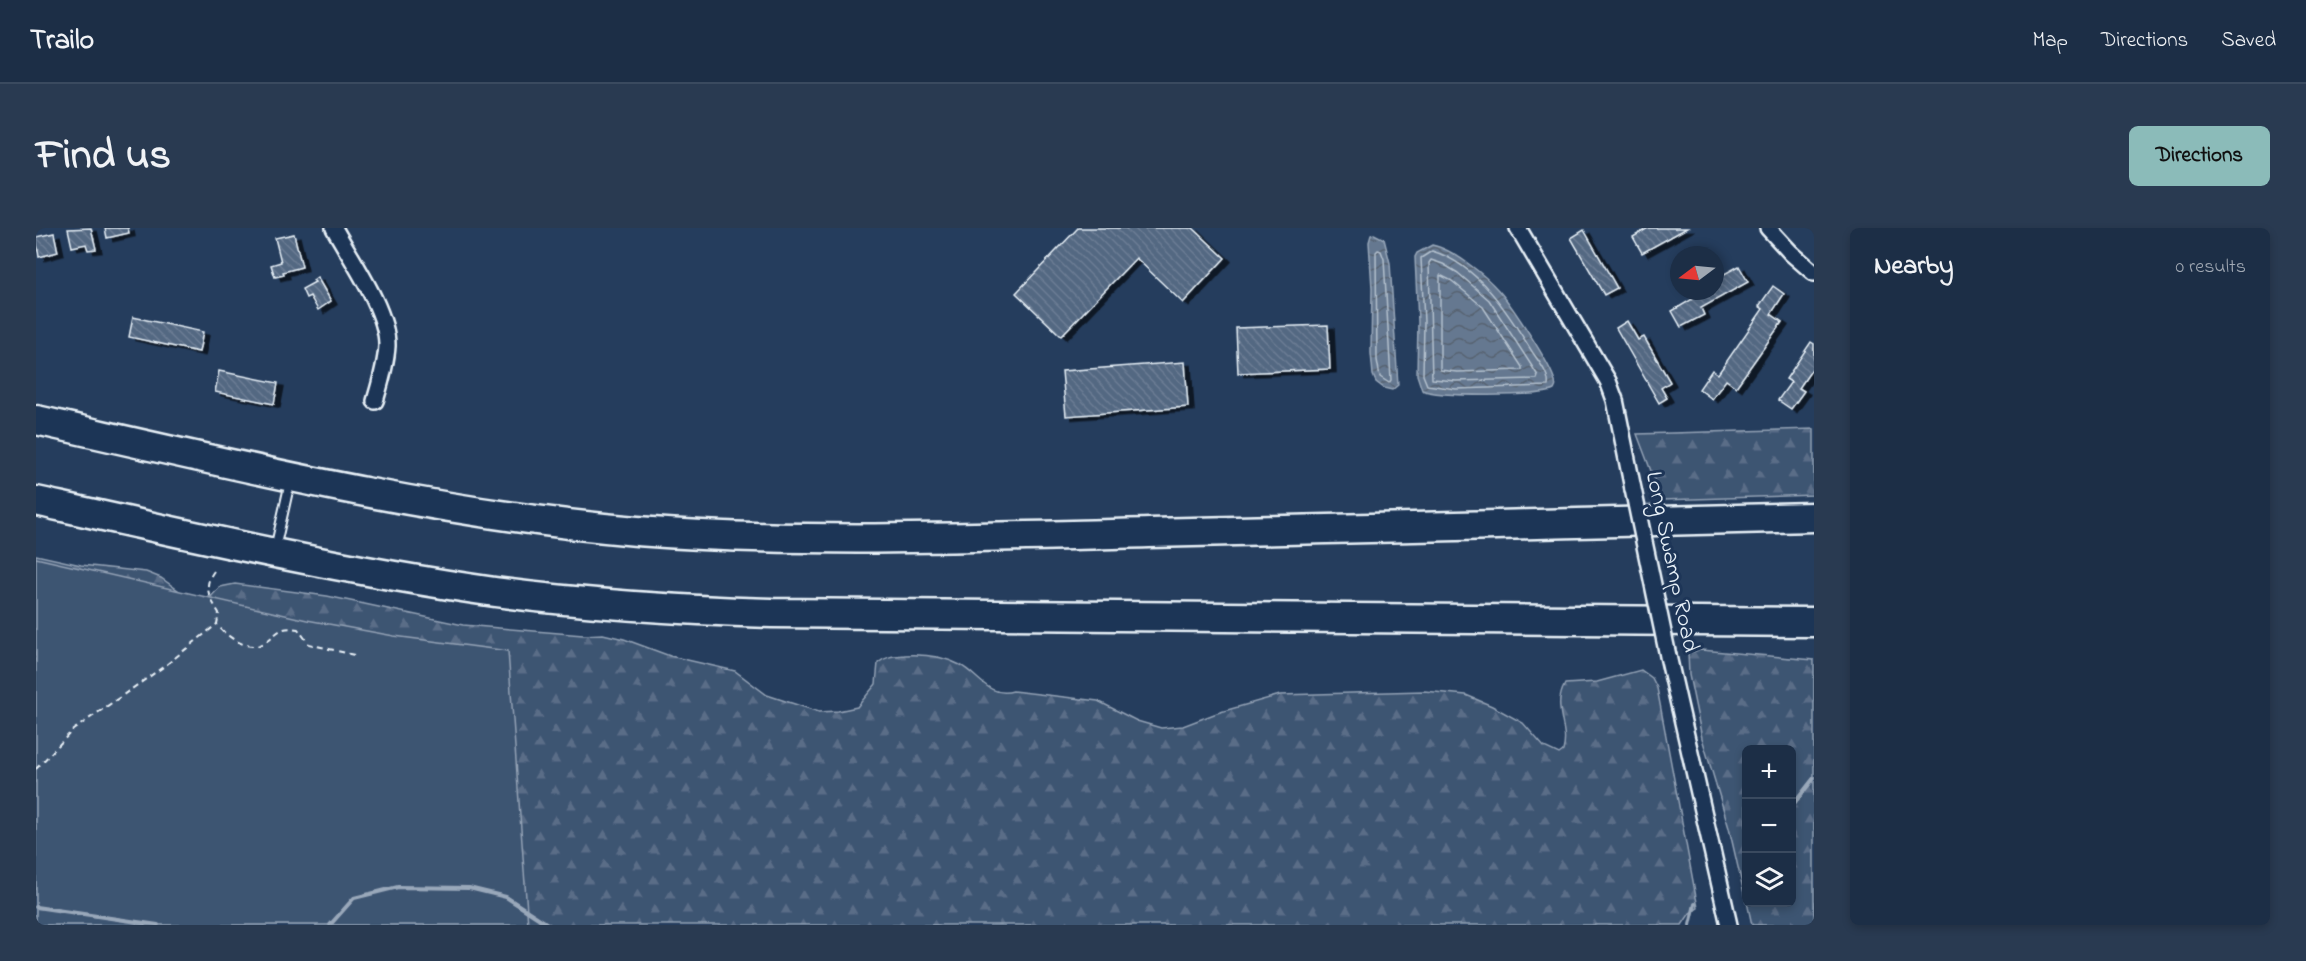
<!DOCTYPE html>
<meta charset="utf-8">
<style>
body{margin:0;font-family:"Indie Flower",sans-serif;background:#293a51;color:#f1f3f6}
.controls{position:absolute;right:18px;bottom:18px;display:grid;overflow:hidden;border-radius:9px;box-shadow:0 3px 9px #0003}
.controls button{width:54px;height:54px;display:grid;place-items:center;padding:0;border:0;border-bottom:2px solid #3a4a5f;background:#1c2e46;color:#f1f3f6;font:30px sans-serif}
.compass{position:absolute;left:1634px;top:18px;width:54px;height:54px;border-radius:50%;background:#1c2e46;box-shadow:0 3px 9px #0003;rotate:254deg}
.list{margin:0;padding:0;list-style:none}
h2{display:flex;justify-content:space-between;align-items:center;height:78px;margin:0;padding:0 24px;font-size:26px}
h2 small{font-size:20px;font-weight:400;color:#a0a8b3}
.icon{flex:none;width:33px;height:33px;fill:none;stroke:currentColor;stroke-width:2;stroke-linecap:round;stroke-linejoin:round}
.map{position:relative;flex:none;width:1778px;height:697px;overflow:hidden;border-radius:9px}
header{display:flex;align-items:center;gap:36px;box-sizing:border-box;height:84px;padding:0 30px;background:#1c2e46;border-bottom:2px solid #3a4a5f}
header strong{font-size:28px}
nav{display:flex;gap:33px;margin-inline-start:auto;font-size:21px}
.intro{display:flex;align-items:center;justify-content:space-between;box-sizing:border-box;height:144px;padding:0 36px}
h1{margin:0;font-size:42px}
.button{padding:15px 27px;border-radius:9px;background:#8bbbb9;color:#111;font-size:21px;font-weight:700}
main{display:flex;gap:36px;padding:0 36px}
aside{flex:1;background:#1c2e46;border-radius:9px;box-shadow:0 3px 9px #0003}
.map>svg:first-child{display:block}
</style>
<header>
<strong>Trailo</strong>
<nav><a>Map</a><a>Directions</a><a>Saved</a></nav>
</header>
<div class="intro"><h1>Find us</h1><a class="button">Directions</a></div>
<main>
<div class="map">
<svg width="1778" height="697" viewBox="0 0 1778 697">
<defs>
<pattern id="forest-firs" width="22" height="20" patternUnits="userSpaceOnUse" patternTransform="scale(1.5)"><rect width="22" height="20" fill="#3e5472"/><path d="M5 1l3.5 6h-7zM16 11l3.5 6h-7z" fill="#5a6d87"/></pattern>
<pattern id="water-waves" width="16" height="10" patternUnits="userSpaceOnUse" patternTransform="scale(1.5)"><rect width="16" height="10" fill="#657890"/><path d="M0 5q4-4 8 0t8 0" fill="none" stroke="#576270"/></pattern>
<pattern id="building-back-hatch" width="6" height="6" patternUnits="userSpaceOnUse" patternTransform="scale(1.5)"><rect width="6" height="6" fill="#536782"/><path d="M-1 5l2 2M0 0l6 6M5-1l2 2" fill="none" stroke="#6c7d94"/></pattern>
<filter id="shadow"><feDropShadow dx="6" dy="3.5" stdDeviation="0" flood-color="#0009"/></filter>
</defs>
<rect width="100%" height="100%" fill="#253d5d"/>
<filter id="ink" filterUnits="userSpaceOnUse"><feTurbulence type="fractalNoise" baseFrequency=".0167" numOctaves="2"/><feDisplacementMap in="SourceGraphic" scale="12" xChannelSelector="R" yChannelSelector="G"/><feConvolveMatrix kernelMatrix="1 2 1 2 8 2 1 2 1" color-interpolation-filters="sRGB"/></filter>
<g filter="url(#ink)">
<g fill="url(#forest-firs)" stroke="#93a2b5" stroke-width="1.5">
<path d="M1778,201v66l-152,5 -25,-66z"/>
<path d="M0,327l45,10 65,7 15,6 24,17 22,6 13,-14 15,-3 92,12 136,29 120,10 20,-1 21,5 46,17 65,15 32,24 52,17 19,-1 19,-4 19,-23 2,-21c8,-7 17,-7 27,-8 19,-1 38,1 55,10 18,9 28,33 53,26l85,10 39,20 24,7 22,-2 34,-13 63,-18 144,-4 42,4 26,11 31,17 21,24 15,7 4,-3c7,-24 -12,-42 2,-67l32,-2 44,-12 11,8 5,10 41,220 -8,5 -8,12h-1646z"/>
<path d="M1665,422l113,10v265h-62l-5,-23h45v-152h-46v152l-17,-74 -27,-90 -13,-63 -1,-23z"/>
</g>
<path fill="#3e5472" stroke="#93a2b5" stroke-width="1.5" d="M0,330l271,62 87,16 114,15 20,274h-492z"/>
<g fill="url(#water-waves)" stroke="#99a8ba" stroke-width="1.5">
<path d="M1338,6l10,5 6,24 8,122 -6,5 -8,-2 -8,-6 -3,-7 -2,-22 1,-65 -3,-46 2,-7z"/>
<path d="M1396,17c21,4 53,30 67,46 12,13 53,75 56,91 1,5 1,4 -1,8 -15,7 -118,7 -132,0l-5,-15 1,-53 -3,-65 2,-4z"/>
</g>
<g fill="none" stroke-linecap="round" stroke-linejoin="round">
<g stroke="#b4c1ce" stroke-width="1.5">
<path d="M1342,22l3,1 3,8 7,121 -2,3 -9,-6 -3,-17 -1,-108z"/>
<path d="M1396,23c47,14 77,63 101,102 6,9 17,22 15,33l-92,3 -29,-4 -4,-10 1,-53 -3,-64z"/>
<path d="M1395,32l12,4 15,9 31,27 46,71 3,5 -1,3 -81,2 -24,-2 -3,-116z"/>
<path d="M1404,47l12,6 31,26 39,60v3l-65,2 -17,-2z"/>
</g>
<g stroke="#99a8ba" stroke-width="4">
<path d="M1756,578l22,-28"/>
<path d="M0,679l122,18"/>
<path d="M294,697l24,-27 44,-11 71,1 37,9 43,28"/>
<path d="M1654,697l5,-21"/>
</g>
</g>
<g fill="url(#building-back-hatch)" stroke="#e8f1f8" stroke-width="1.5" filter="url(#shadow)">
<path d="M55,0l5,21 -8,1 -2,-6 -14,3 -4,-18z"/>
<path d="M69,0h23l1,5 -22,5z"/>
<path d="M1042,0h115l32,30 -42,45 -47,-45 -75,78 -45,-43z"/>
<path d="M1612,0h39l-45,25 -9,-16z"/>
<path d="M1548,2l33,58 -13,7 -33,-57z"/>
<path d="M18,5l4,19 -19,5 -3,-20z"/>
<path d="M258,6l8,33 -19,5 1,3 -9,2 -4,-12 10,-3 -6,-24z"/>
<path d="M1703,38l9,16 -47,26 3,7 -23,12 -9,-16 24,-14 -3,-6h22v-12z"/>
<path d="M281,49l14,24 -13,9 -8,-14 -4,2 -4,-9 13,-7 -2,-2z"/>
<path d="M1737,58l11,8 -13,20 11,8 -46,65 -10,-7 -14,19 -13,-10 13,-19 6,4 45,-65 -4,-3z"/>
<path d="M97,89l70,15 -4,20 -70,-15z"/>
<path d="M1591,93l11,19 6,-3 26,45 -9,6 6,10 -8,5 -43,-75z"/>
<path d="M1292,97l2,44 -92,4 -2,-45z"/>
<path d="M1775,114l3,2v22l-15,22 5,3 -13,18 -13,-9 13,-18 -5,-3z"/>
<path d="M1149,134l3,45 -122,9 -4,-45z"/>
<path d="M183,143l59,12 -4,21 -59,-12z"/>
</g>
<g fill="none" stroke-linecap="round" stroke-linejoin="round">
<defs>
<path id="lane" d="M239,321l15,-67"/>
<g id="street">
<path d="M298,0c17,31 54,83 53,118 -1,19 -7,38 -12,55"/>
<path d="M1482,0l90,153 7,19 18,89"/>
<path d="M1732,0l23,25 23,20"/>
<path d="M1632,428l61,269"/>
</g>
<g id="highway">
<path d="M0,192c199,45 397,94 601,111 170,13 341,6 512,2 222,-5 443,-10 665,-16"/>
<path d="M0,273c152,34 305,69 459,91 92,12 184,18 277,21l1042,9"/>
</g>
</defs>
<use href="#lane" stroke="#e8f1f8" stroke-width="12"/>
<use href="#street" stroke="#e8f1f8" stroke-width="20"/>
<use href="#highway" stroke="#e8f1f8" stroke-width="33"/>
<g stroke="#e8f1f8" stroke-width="2" stroke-dasharray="6 4.5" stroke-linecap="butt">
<path d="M178,343c-12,16 -4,27 5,42l-2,11c8,12 32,29 47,19 15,-10 14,-17 34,-14l11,15 49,12"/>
<path d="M0,541l37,-39 93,-65 51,-41"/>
</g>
<use href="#lane" stroke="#1d3557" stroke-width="8"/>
<use href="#street" stroke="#1d3557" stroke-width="15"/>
<use href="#highway" stroke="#1d3557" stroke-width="28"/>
<defs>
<path id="street-bridge" d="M1597,261l35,167"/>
</defs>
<use href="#street-bridge" stroke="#e8f1f8" stroke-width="20" stroke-linecap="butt"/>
<use href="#street-bridge" stroke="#1d3557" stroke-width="15"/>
</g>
</g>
<g text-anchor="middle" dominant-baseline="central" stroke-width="6" stroke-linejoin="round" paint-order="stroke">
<g font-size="24" fill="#e8f1f8" stroke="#1d3557">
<text transform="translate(1635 334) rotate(78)">Long Swamp Road</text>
</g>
</g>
</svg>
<div class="controls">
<button>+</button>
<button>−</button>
<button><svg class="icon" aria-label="layers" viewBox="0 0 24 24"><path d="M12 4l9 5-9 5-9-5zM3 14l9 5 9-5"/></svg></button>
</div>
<svg class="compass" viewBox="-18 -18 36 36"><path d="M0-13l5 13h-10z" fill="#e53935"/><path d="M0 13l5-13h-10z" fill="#a0a8b3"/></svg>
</div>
<aside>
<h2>Nearby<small>0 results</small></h2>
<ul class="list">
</ul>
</aside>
</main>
